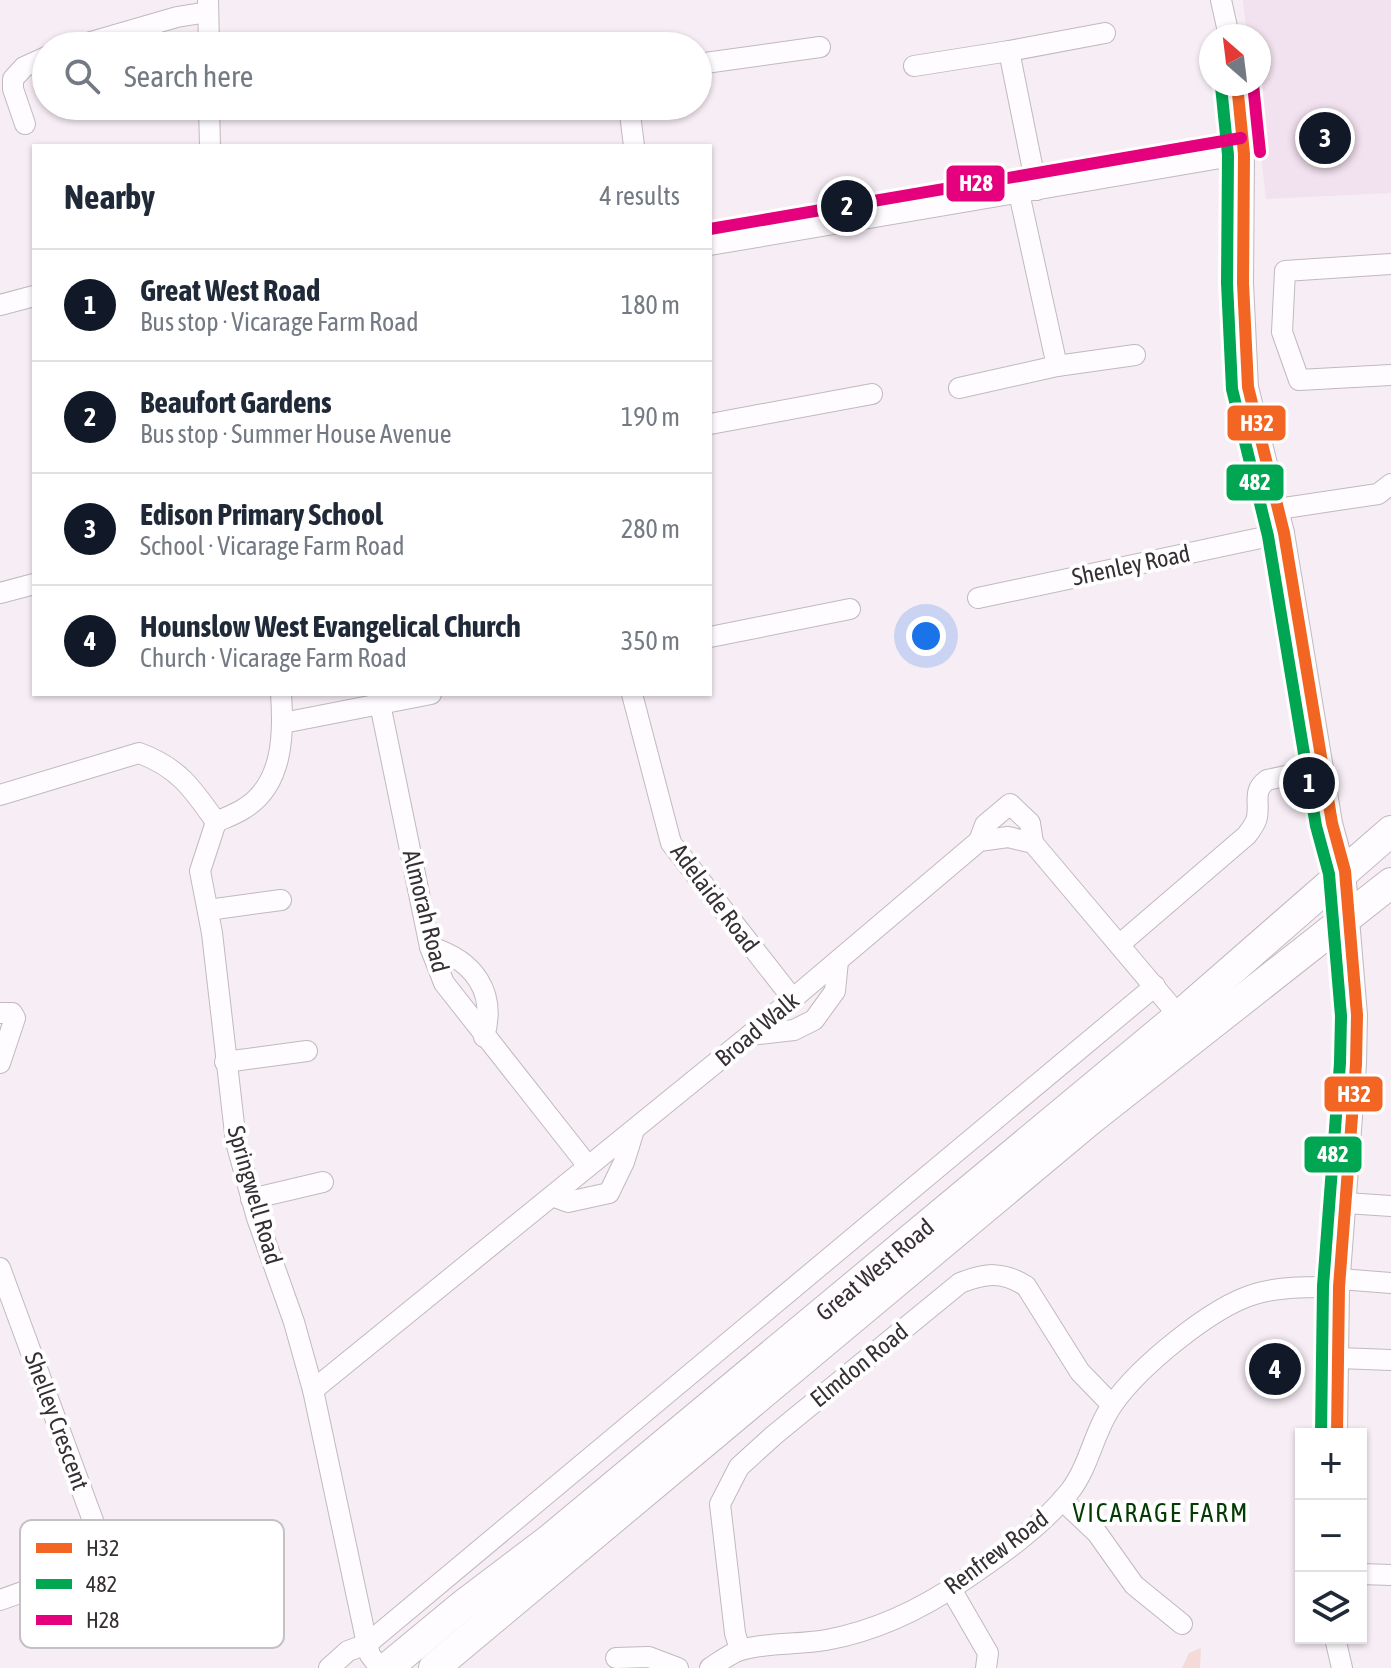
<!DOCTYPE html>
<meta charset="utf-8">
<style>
body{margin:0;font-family:"Asap Condensed",sans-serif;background:#f2f2f3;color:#1f2937}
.controls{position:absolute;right:24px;bottom:24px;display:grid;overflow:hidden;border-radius:0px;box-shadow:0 2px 6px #0004}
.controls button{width:72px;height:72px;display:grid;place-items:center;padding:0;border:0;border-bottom:2px solid #e0e1e3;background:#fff;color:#1f2937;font:40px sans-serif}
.compass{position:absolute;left:1199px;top:24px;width:72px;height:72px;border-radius:50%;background:#fff;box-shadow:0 2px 6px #0004;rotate:332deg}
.you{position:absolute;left:926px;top:636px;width:28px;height:28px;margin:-20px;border:6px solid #fff;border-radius:50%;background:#1a73e8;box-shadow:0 0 0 12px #1a73e833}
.badge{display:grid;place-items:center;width:52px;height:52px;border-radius:50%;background:#111827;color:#fff;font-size:26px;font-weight:700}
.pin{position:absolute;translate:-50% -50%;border:4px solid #fff;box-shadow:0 2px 8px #0006}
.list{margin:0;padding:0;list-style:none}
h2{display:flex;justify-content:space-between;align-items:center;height:104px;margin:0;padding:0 32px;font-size:34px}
h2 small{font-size:26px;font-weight:400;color:#747a83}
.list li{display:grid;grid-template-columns:52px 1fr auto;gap:24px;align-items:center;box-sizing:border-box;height:112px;padding:0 32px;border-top:2px solid #e0e1e3}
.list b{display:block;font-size:30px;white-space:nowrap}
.list p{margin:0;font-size:26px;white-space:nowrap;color:#747a83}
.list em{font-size:26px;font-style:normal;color:#747a83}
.icon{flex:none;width:44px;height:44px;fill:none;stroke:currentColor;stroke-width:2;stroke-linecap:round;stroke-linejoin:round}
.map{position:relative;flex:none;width:1391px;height:1668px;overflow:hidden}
.search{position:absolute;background:#fff;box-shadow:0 2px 6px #0004;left:32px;top:32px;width:680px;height:88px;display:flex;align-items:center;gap:20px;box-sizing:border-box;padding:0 28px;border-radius:44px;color:#747a83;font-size:30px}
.panel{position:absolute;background:#fff;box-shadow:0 2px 6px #0004;left:32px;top:144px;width:680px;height:552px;border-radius:0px}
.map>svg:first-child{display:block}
</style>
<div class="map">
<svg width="1391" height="1668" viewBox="0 0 1391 1668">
<rect width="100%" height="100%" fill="#f7edf5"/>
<path fill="#f2e1ef" d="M1243,0h148v193l-125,6 -13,-115h6v-48h-12z"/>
<path fill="#f5dbd8" d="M1201,1648l-1,20h-18l7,-15z"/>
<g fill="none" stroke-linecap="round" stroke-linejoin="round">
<defs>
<g id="minor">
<path d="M208,0l1,46"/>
<path d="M1221,0l8,36"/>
<path d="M77,46l100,-29 31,-5"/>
<path d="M1009,51l96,-18"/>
<path d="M698,64l122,-17"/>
<path d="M914,66l95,-15 28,139"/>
<path d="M1237,84l7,70 -1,129 5,104 36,146 48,290 13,48 12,144 -1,49 -17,223 -2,147"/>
<path d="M209,106l1,40"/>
<path d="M629,106l5,40"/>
<path d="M25,124l-12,-35v-10l11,-12 22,-10"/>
<path d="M1019,193l38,173 78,-11"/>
<path d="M710,245l534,-91"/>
<path d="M1391,264l-106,7 -3,61 17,48 92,-5"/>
<path d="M0,305l34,-9"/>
<path d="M959,388l98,-22"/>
<path d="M710,424l162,-30"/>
<path d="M1278,509l100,-15 13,-10"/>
<path d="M0,593l34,-9"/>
<path d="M978,598l306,-65"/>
<path d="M710,637l140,-28"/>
<path d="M281,694c3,40 2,90 -36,114 -9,6 -20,10 -29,14l-16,49 12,62 24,209 21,76 37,104 19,68 54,254 3,11 10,13"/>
<path d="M632,694l39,149 122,156"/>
<path d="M380,704l50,243 14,36 144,183"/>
<path d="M283,723l148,-29"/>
<path d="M0,795l139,-42c39,14 54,36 77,69"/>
<path d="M979,841l6,-16 25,-21 20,19 3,20"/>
<path d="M208,910l73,-10"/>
<path d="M1120,944l127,-109c4,-6 9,-11 10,-18 3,-15 -5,-26 10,-37l56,-12"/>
<path d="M430,947c44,13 67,45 54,90"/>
<path d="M0,1013h12l3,5 -15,45"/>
<path d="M750,1035l44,-5 20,-10 21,-29 3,-30"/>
<path d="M225,1062l82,-11"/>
<path d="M552,1196l16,6 41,-9 15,-31 10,-32"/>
<path d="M251,1199l72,-17"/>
<path d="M1346,1203l45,3"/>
<path d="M0,1268l106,288 -13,11 -93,33"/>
<path d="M1340,1279l51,4"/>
<path d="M1339,1358l52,2"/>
<path d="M313,1390l437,-355 229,-194 29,-4 25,6 146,173"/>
<path d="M1062,1500l35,33 37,52 48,39"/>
<path d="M1361,1574l30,1"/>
<path d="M951,1589l37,64 -2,15"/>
<path d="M1335,1638l7,30"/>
<path d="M740,1650l-5,-17 -15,-129 19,-37 34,-31 187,-153c26,-10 42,-12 66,3l54,86 32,33"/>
<path d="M616,1658l33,-1 29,11"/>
<path d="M329,1668l19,-17 19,-7 788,-658"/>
<path d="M710,1668c9,-6 21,-15 31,-18 27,-8 57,-5 85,-10 50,-9 96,-31 138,-60 37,-25 78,-54 106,-89 20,-26 24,-61 43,-87 26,-37 98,-97 142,-110 26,-8 58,-7 84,-7"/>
</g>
<g id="highway">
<path id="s1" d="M387,1668l75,-62 87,-66 630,-524 212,-185"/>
<path d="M434,1668l656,-548 301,-237"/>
</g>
</defs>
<use href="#minor" stroke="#c1b9bf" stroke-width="22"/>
<use href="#highway" stroke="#c1b9bf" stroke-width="32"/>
<use href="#minor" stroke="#fefcfe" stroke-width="20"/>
<use href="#highway" stroke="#fefcfe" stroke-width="30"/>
<defs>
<path id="bus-1" d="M1237,84l7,70 -1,129 5,104 36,146 48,290 13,48 12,144 -1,49 -17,223 -2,147"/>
<path id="bus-2" d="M1221,86l7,69 -1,128 5,106 36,147 48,290 13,48 12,142 -1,47 -17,223 -2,148"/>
<g id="bus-3">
<path d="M1253,84l7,68"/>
<path d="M710,229l531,-91"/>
</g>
</defs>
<use href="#bus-1" stroke="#fff" stroke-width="18"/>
<use href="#bus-2" stroke="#fff" stroke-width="18"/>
<use href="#bus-3" stroke="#fff" stroke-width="18"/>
<use href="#bus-1" stroke="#f26522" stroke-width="12"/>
<use href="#bus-2" stroke="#00a651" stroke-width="12"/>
<use href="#bus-3" stroke="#e5007d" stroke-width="12"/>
</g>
<g text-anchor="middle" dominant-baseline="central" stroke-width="8" stroke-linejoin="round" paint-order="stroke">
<g font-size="24" fill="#362f34" stroke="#fff">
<text transform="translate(1131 565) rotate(-12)">Shenley Road</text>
<text transform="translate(715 898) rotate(53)">Adelaide Road</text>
<text transform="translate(426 911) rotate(76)">Almorah Road</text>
<text transform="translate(757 1029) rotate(-40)">Broad Walk</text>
<text transform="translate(255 1195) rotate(74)">Springwell Road</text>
<text stroke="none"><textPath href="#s1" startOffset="630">Great West Road</textPath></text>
<text transform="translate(859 1365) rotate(-39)">Elmdon Road</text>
<text transform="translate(57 1421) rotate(70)">Shelley Crescent</text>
<text transform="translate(996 1552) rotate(-37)">Renfrew Road</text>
</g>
<g font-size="26" letter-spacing="2" fill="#043b04" stroke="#fff">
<text x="1161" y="1513">VICARAGE FARM</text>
</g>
</g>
<rect x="20" y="1520" width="264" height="128" rx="12" fill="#fff" stroke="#c3c1c2" stroke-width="2"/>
<rect x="36" y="1543" width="36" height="10" fill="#f26522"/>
<rect x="36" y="1579" width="36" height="10" fill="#00a651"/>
<rect x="36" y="1615" width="36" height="10" fill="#e5007d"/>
<g font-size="22" fill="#362f34">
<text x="86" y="1556">H32</text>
<text x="86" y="1592">482</text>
<text x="86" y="1628">H28</text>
</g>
<g stroke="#fff" stroke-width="3">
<rect x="945" y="164" width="61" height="39" rx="8" fill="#e5007d"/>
<rect x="1226" y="404" width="61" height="38" rx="8" fill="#f26522"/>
<rect x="1225" y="463" width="60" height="39" rx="8" fill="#00a651"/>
<rect x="1323" y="1075" width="61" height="38" rx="8" fill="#f26522"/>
<rect x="1303" y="1135" width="60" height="39" rx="8" fill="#00a651"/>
</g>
<g font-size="22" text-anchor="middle" font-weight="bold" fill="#fff">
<text x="976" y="191">H28</text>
<text x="1257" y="431">H32</text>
<text x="1255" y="490">482</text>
<text x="1354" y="1102">H32</text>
<text x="1333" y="1162">482</text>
</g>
</svg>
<div class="controls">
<button>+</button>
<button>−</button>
<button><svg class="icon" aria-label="layers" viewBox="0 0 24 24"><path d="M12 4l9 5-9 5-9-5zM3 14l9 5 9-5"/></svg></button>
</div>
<svg class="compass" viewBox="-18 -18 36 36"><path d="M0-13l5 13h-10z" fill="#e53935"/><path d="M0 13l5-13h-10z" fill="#747a83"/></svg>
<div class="you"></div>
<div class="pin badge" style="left:1309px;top:783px">1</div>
<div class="pin badge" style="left:847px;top:206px">2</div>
<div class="pin badge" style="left:1325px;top:138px">3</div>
<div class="pin badge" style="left:1275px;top:1369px">4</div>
<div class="search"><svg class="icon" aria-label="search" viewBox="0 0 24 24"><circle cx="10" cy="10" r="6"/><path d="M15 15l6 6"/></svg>Search here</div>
<section class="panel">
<h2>Nearby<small>4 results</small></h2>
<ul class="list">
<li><span class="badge">1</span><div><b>Great West Road</b><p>Bus stop · Vicarage Farm Road</p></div><em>180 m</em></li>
<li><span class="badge">2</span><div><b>Beaufort Gardens</b><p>Bus stop · Summer House Avenue</p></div><em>190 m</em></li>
<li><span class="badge">3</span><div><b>Edison Primary School</b><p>School · Vicarage Farm Road</p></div><em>280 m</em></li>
<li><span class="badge">4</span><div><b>Hounslow West Evangelical Church</b><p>Church · Vicarage Farm Road</p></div><em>350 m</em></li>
</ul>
</section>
</div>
